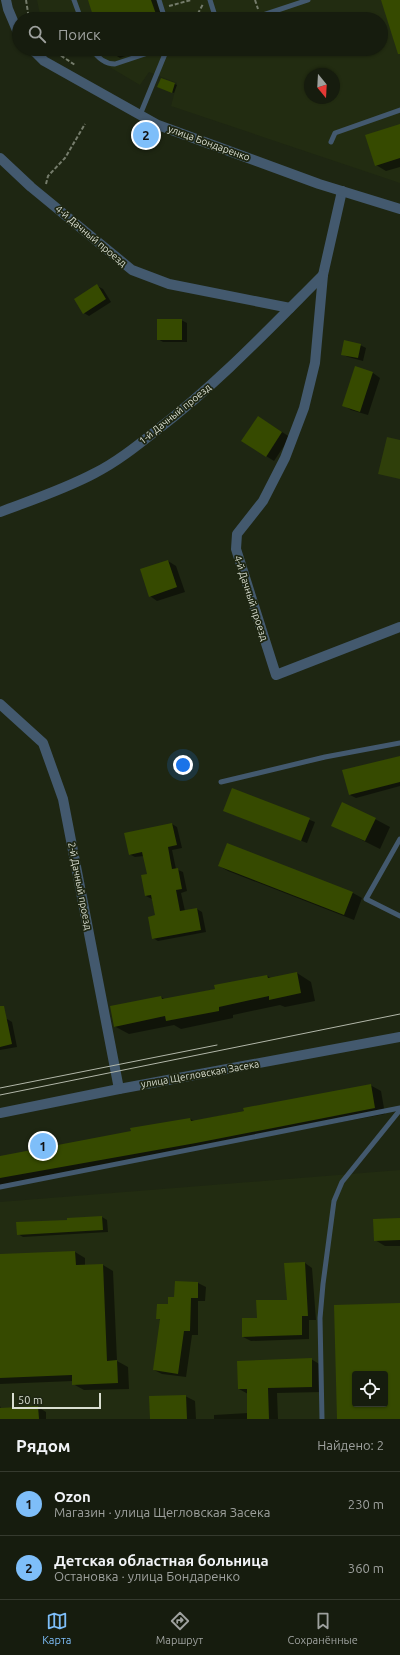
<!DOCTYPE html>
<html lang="ru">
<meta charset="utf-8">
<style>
body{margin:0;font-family:Ubuntu,sans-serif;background:#23291c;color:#f1f3f6}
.controls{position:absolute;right:12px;bottom:12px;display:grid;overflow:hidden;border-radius:4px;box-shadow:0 1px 3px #0004}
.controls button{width:36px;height:36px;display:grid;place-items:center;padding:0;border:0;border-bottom:1px solid #353a2e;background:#161c0e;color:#f1f3f6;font:20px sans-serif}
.compass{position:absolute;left:304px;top:68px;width:36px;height:36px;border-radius:50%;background:#161c0e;box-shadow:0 1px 3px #0004;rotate:162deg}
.scale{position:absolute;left:12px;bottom:10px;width:89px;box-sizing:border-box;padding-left:4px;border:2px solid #d9ded1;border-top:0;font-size:11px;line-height:14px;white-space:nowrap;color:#d9ded1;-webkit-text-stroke:3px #1e2612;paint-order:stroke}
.you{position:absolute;left:183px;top:765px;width:14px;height:14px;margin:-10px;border:3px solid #fff;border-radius:50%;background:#1a73e8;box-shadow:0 0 0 6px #1a73e833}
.badge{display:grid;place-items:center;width:26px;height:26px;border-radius:50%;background:#7ebef9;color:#111;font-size:13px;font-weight:700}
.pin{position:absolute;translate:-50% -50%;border:2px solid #fff;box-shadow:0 1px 4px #0006}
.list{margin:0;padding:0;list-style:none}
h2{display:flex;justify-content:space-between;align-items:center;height:52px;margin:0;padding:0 16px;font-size:17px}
h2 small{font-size:13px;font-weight:400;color:#9ea19e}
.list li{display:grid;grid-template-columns:26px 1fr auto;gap:12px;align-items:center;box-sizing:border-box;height:64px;padding:0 16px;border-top:1px solid #353a2e}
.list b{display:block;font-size:15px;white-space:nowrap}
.list p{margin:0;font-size:13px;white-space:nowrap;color:#9ea19e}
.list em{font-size:13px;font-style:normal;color:#9ea19e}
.icon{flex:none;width:22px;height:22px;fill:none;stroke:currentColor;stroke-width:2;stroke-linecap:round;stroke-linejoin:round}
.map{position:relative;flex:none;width:400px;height:1419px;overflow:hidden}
.search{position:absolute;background:#161c0e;box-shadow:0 1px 3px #0004;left:12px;right:12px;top:12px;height:44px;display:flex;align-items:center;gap:10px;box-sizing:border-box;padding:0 14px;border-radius:22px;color:#9ea19e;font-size:15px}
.sheet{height:180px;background:#161c0e}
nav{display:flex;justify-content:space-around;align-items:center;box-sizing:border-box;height:56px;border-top:1px solid #353a2e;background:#161c0e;font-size:11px;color:#9ea19e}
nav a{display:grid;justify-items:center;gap:2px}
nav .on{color:#7ebef9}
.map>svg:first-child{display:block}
</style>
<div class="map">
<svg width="400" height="1419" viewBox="0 0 400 1419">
<rect width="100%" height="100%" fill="#1e2612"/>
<g fill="#222c11" fill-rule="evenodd">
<path d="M37,0h363v183l-229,-77 6,-23 -28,-11 -9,13 -61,-36h302v-30h-340zM310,74h24v24h-24z"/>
<path d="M400,1170v249h-400v-217zM355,1374h30v30h-30z"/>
</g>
<path fill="#2f3f0a" d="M387,437l13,3v39l-22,-5z"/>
<g fill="#0007">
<path d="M89,0h72l7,19h-73z"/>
<path d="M106,49h39l-25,9z"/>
<path d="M329,49h10l-7,2z"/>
<path d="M162,79l15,6 -3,8 -13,-5z"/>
<path d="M400,125v42l-14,4 -10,-6z"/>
<path d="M97,286l6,3 8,13 -22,14 -5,-3z"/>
<path d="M181,320l6,3v19h-24l-5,-3z"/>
<path d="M360,345l6,3 -3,13 -15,-4 -6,-3z"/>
<path d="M355,368l18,5 7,5 -12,37 -17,-5 -8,-5z"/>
<path d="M266,422l24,15 -16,24 -8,-5z"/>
<path d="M168,561l8,5 9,26 -28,9 -7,-5z"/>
<path d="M400,757v29l-44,12 -6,-3z"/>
<path d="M233,790l82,32 -8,21 -77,-30z"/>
<path d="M375,819l15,8 -10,22 -48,-24z"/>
<path d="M172,824l5,3 5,21 -10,2 4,19 7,3 4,19 -6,2 4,18 12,-2 5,3 4,20 -48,9 -5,-3 3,-22 -4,-17 -6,-3 2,-21 -4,-19 -9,1 -6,-3z"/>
<path d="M227,844l126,49 9,5 -8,22 -126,-49 -9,-5z"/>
<path d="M297,973l14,9 4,19 -30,6 -5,-2 -47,10v3l-52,11 -7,-4 -45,9 -15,-8 47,-29 5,3 50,-11 51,-13 4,2z"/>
<path d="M7,1019l5,3 5,25 -17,3v-29z"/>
<path d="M370,1085l11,6 4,23 -385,71v-28l132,-25 58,-13 5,2z"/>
<path d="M102,1217l5,3 1,12 -85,5 -5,-3 50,-13z"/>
<path d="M400,1219v27h-15l-10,-6z"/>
<path d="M75,1252l10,6v8l18,-1 10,6 4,90 11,6 1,22 -45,1 -11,-6v-3l-73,3v-129z"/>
<path d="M305,1263l7,5 4,52h-7v19l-58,2 -8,-4 15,-19 30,-17z"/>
<path d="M198,1283l8,4 -1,14h-7v34h-6l-6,42 -24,-3 -8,-4 7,-50 -4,-2 12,-13z"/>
<path d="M311,1359l10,6 1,27 -45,1 1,26h-64v-4l34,-2v-19l-9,-5z"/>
<path d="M185,1396l10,5 1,18h-45z"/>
<path d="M0,1406l1,3 37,-2 8,5v7h-46z"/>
</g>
<g fill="#364a00" fill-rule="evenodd">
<path d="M88,0h63l6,17 -6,2h-57z"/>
<path d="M381,0h19v54h-2z"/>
<path d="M161,78l14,5 -3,10 -15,-6z"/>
<path d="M400,124v34l-25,8 -10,-31z"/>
<path d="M97,284l9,15 -23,15 -9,-15z"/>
<rect x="157" y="319" width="25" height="21"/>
<path d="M344,340l17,4 -3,14 -17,-3z"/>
<path d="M355,366l18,6 -13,40 -18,-6z"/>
<path d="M258,416l24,16 -16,25 -25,-16z"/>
<path d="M168,560l9,27 -28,10 -9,-28z"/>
<path d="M400,756v26l-51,13 -7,-25z"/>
<path d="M232,788l78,30 -9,23 -78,-30z"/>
<path d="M342,802l34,16 -11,23 -34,-15z"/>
<path d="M172,823l5,22 -9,2 4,22 6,-1 4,21 -6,1 4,21 17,-3 4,22 -49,9 -4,-22 7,-2 -4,-20 -6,1 -4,-21 6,-1 -5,-22 -13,3 -5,-22z"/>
<path d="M227,843l126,49 -9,23 -126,-49z"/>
<path d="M297,972l4,21 -32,7v-4l-50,11v4l-53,10 -1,-5 -51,11 -4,-21 51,-10 1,3 53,-10 -1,-4 53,-10 1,3z"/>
<path d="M0,1006h4l8,38 -12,3z"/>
<path d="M371,1084l4,24 -179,35 -196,35v-22l131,-25 -1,-3 60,-10 1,3 53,-10 -1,-3z"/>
<path d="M102,1216l1,14 -86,5 -1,-13 51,-2v-2z"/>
<path d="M400,1218v22l-26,1 -1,-22z"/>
<path d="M75,1251l1,14 27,-1 4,97 10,-1 1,23 -46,2v-10l-72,3v-124z"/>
<path d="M305,1262l3,54h-6v19l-60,2v-19h15l-1,-18h31l-3,-37z"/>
<path d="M175,1281l23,1v16h-7l-1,33h-6l-6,43 -25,-4 7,-51h-4l1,-15h11v-7h6z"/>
<path d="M400,1303v116h-63l-3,-114zM355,1374h30v30h-30z"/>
<path d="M312,1358v29l-44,1 1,31h-22v-30h-9l-1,-28z"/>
<path d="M186,1395l1,24h-37l-1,-23z"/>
<path d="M38,1406l1,13h-39v-11z"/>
</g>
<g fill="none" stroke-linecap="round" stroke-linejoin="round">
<g stroke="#757c6b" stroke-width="2" stroke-dasharray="4 2" stroke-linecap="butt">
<path d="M26,0l3,19"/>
<path d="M255,0l3,9"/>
<path d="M169,6l22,-6"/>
<path d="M195,19l8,-15"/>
<path d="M51,49l24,16"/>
<path d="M46,184l2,-8 17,-18 20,-34"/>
</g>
<g stroke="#43596e" stroke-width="5">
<path d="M74,0l7,19"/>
<path d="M159,0l6,19"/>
<path d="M210,0l6,19"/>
<path d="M251,19l57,-19"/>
<path d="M92,49c5,8 12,15 23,15l45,-15"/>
<path d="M140,115l27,-66"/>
<path d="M331,142l4,-9 65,-23"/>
<path d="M221,782l104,-25 75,-14"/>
<path d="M400,839l-34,60 34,17"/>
<path d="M0,1187l400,-79"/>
<path d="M322,1419l-2,-101 3,-34 11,-83 8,-19 58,-72"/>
</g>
<g stroke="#43596e" stroke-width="10">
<path d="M0,158l31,29 101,83 37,14 121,24"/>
<path d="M342,191l-19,84 -8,88 -11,45 -19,50 -22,43 -26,33 -1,15 40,126 124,-48"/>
<path d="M0,512c32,-12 65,-23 95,-39 22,-11 43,-28 62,-43 60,-46 112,-101 166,-155"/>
<path d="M0,704l43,39 20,56 56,290"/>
</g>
<g stroke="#43596e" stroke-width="10">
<path d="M6,0l2,9 11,26"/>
<path d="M32,49l12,12 114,64 161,59 81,25"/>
<path d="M0,1113l119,-24 281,-52"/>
</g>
<g stroke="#b2b7a9" stroke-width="1">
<path d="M0,1088l217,-43"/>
<path d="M0,1095l400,-81"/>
</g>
</g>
<g text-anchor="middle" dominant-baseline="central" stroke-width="3.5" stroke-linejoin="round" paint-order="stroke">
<g font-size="10" fill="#d9ded1" stroke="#1e2612">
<text transform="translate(209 143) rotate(20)">улица Бондаренко</text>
<text transform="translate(91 236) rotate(40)">4-й Дачный проезд</text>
<text transform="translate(175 414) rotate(-39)">1-й Дачный проезд</text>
<text transform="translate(251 598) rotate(72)">4-й Дачный проезд</text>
<text transform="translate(80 886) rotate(79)">2-й Дачный проезд</text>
<text transform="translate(200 1074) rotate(-10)">улица Щегловская Засека</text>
</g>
</g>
</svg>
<div class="controls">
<button><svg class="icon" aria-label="locate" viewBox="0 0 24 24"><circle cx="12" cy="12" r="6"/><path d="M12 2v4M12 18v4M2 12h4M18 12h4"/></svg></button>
</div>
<svg class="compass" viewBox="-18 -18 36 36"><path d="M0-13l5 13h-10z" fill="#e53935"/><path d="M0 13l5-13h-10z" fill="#9ea19e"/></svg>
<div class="scale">50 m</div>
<div class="you"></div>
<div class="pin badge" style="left:43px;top:1146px">1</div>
<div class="pin badge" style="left:146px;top:135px">2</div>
<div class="search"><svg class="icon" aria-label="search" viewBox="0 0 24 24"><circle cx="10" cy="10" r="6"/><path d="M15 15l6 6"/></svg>Поиск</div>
</div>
<section class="sheet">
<h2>Рядом<small>Найдено: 2</small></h2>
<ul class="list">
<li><span class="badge">1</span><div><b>Ozon</b><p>Магазин · улица Щегловская Засека</p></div><em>230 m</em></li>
<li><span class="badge">2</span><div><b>Детская областная больница</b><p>Остановка · улица Бондаренко</p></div><em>360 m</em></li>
</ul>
</section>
<nav>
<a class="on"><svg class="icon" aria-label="map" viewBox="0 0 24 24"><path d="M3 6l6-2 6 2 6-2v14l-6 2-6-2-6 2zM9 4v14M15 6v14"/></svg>Карта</a>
<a><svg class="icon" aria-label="directions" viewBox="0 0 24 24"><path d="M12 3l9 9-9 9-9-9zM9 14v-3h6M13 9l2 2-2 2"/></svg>Маршрут</a>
<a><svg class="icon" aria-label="saved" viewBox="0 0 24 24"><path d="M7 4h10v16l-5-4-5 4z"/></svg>Сохранённые</a>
</nav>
